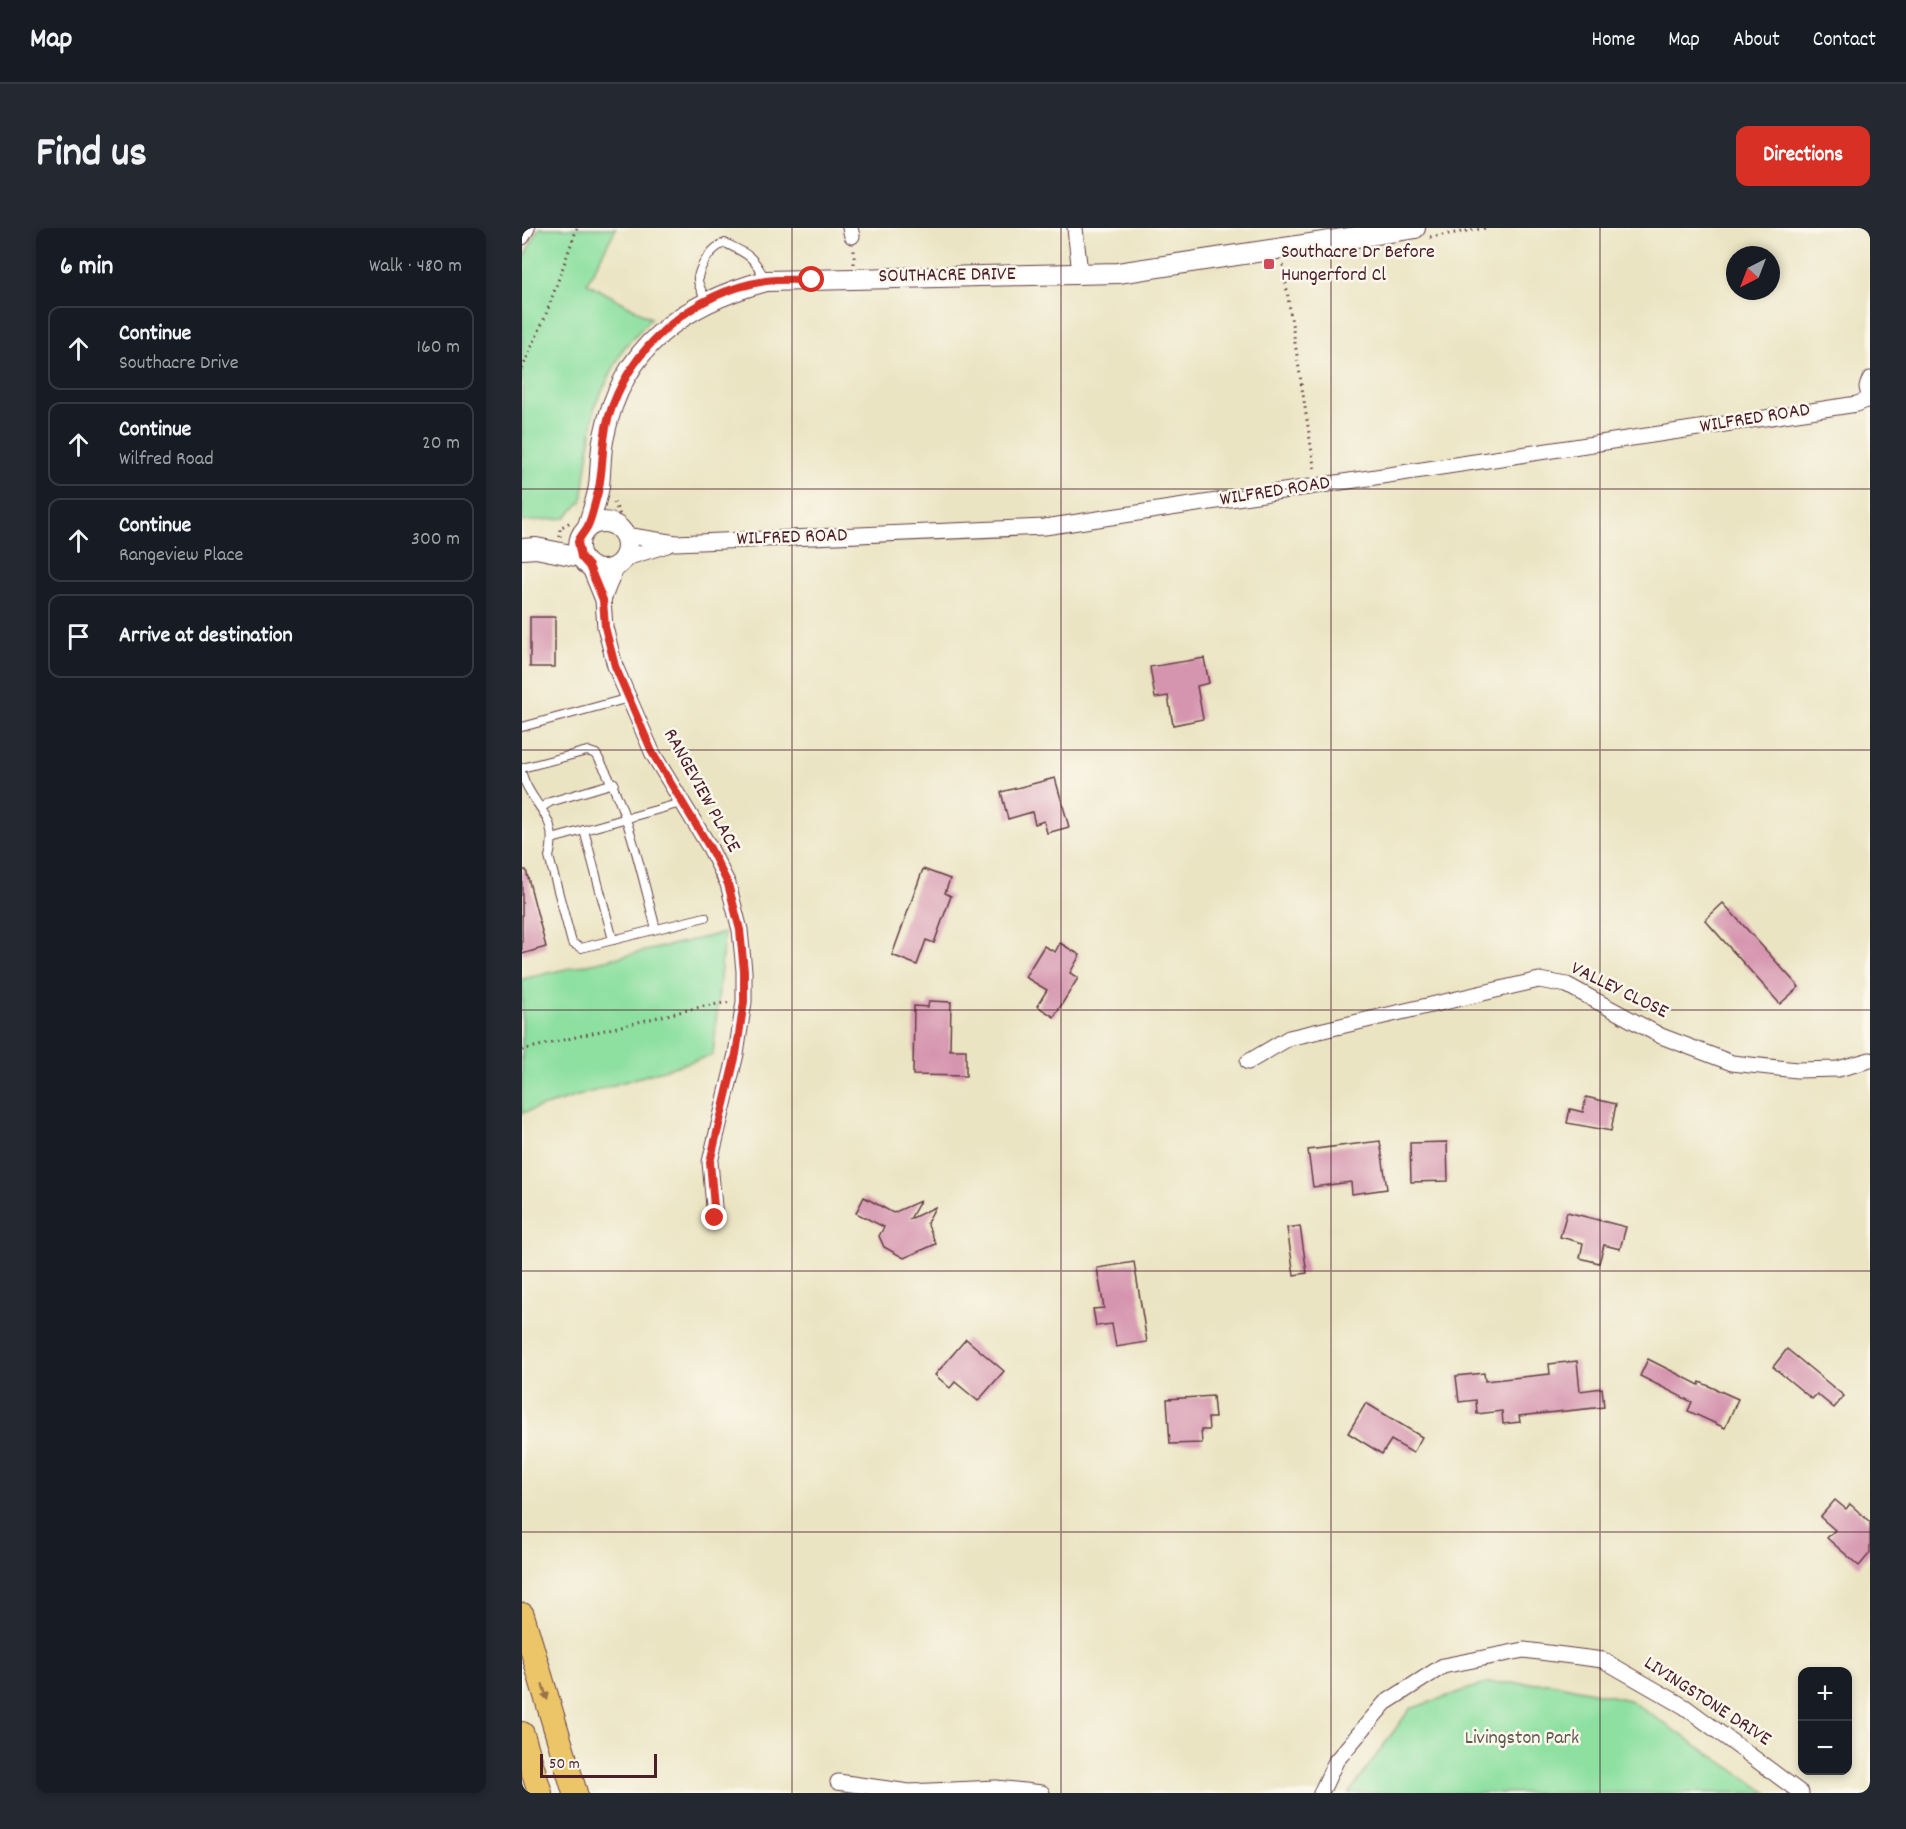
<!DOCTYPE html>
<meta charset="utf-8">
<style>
body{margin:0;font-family:Dekko,sans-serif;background:#242831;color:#f1f3f6}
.controls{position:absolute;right:18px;bottom:18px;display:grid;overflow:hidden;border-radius:12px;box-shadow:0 3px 9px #0003}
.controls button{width:54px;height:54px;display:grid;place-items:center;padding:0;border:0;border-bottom:2px solid #363941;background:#171b24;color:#f1f3f6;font:30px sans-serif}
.compass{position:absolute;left:1204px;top:18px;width:54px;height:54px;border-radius:50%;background:#171b24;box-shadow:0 3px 9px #0003;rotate:222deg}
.scale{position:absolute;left:18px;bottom:15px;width:117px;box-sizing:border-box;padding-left:6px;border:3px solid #4a1f2b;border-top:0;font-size:16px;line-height:21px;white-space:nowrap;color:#4a1f2b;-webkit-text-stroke:4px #fbf7ec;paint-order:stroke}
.stop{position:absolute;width:18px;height:18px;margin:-14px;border:4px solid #d93025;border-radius:50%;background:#fff}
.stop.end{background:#d93025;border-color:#fff;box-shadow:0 2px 6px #0008}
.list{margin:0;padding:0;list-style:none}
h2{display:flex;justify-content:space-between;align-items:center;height:78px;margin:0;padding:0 24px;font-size:26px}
h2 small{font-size:20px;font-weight:400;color:#9ea1a6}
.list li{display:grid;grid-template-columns:39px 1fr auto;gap:18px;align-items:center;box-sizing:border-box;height:84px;margin:0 12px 12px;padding:0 12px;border:2px solid #363941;border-radius:12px}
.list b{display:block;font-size:22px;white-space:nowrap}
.list p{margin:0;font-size:20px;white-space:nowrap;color:#9ea1a6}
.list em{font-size:20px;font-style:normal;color:#9ea1a6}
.icon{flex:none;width:33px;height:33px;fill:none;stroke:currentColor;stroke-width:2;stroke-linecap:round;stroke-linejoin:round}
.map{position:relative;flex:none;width:1348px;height:1565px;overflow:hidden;border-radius:12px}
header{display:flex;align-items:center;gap:36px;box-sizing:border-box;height:84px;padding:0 30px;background:#171b24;border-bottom:2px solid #363941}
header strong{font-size:28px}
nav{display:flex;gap:33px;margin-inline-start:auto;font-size:21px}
.intro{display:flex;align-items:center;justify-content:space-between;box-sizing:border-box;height:144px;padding:0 36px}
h1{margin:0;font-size:42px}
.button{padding:15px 27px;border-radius:12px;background:#d93025;color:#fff;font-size:21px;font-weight:700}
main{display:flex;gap:36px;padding:0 36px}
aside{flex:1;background:#171b24;border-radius:12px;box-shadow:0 3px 9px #0003}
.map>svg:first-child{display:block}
</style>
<header>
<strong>Map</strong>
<nav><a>Home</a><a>Map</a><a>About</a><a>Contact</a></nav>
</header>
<div class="intro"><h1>Find us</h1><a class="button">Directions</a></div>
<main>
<aside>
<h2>6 min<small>Walk · 480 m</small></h2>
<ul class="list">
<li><svg class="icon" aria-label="ahead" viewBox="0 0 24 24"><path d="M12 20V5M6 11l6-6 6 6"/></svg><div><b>Continue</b><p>Southacre Drive</p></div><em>160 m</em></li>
<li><svg class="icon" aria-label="ahead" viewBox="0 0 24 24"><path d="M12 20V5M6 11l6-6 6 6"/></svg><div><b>Continue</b><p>Wilfred Road</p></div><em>20 m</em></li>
<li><svg class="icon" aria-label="ahead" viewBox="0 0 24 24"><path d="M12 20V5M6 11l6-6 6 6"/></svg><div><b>Continue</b><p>Rangeview Place</p></div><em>300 m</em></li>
<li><svg class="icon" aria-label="arrive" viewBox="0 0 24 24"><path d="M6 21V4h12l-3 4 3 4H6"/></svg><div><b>Arrive at destination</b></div></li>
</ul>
</aside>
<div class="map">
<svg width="1348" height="1565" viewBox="0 0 1348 1565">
<rect width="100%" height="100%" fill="#fbf7ec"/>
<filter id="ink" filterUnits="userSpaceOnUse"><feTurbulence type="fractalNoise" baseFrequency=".0167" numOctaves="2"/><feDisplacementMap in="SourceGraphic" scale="12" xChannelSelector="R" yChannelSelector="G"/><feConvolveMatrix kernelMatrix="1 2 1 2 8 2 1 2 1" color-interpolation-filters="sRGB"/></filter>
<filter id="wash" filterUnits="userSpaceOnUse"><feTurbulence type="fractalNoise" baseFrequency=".008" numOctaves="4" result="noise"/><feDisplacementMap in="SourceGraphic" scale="24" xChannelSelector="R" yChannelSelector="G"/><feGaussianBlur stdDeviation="1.35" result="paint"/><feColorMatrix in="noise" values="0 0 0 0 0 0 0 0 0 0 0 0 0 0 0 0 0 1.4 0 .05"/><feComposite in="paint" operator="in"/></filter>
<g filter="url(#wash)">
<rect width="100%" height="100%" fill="#ebe4c3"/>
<g fill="#8ee0a1" stroke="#6c8066" stroke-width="1.5">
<path d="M17,0h77l-29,55 64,35 -28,31 -28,56 -13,96 -17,17 -43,4v-261z"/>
<path d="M202,705l-11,122 -191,58v-134z"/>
<path d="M964,1455h64l79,17 139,93h-419l61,-84z"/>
</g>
<g id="blocks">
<g fill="#d695af">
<rect x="8" y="389" width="25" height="50"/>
<path d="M682,430l5,25 -12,3 6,33 -30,6 -5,-29 -13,2 -5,-31z"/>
<path d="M533,550l14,49 -22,6 -3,-12 -9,3 -3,-12 -24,7 -7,-27z"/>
<path d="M401,641l27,10 -5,14 6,3 -17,47 -8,-3 -9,25 -25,-10z"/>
<path d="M0,642h4l20,77 -24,7z"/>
<path d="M1201,675l76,84 -19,17 -75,-84z"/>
<path d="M538,715l20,12 -10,18 8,5 -24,39 -17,-11 10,-16 -22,-13 19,-31 11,6z"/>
<path d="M407,773l22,1 -1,48h16v26l-53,-1 1,-69 14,1z"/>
<path d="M1064,869l30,7 -5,27 -44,-8 3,-14 13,3z"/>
<path d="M858,913l7,48 -35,5 -1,-12 -38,5 -5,-37z"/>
<path d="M925,914l1,39 -37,1 -1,-39z"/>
<path d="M342,969l29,16 27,-12 -10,18 25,-12 -8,16 9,21 -32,14 -20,-11 -5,-11 5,-9 -28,-14z"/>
<path d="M1045,984l59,15 -6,22 -16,-4 -5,18 -19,-5 3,-15 -23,-6z"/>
<path d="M778,998l7,47 -13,2 -7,-47z"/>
<path d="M612,1034l13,80 -31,5 -4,-23 -16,2 -3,-17 11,-1 -7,-40z"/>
<path d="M444,1111l38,32 -26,30 -23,-19 -5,6 -15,-13z"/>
<path d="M1265,1121l57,47 -10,12 -17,-14 -5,5 -39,-32z"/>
<path d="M1126,1131l51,26 1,-3 38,17 -13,29 -37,-17 4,-9 -52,-26z"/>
<path d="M1055,1133l3,30 22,-3 2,19 -85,9 1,6 -17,2 -1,-13 -25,3 -1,-14 -17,2 -3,-26 28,-3 1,8 65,-7 -1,-10z"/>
<path d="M691,1168l2,22h-7l1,12h-8l1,13 -32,1 -3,-45z"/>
<path d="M844,1175l56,34 -9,16 -22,-13 -9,14 -34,-21z"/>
<path d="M1313,1272l11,9 4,-5 20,18v31l-11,13 -32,-28 8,-8 -15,-13z"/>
</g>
</g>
</g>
<g filter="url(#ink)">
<use href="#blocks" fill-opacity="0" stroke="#623d42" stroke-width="1.5"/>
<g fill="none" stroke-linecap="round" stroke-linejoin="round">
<defs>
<g id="service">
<path d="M185,72c-4,-6 -10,-15 -9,-23 3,-13 14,-30 27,-34 23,11 28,13 40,36"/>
<path d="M0,499l107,-29"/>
<path d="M0,540l65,-17 9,3c33,54 44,115 60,175"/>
<path d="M0,546c9,33 39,41 27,83l23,86 9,5 124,-31"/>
<path d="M20,579l8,-5 64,-19"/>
<path d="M62,602l29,110"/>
<path d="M30,611l129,-36"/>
</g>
<g id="minor">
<path d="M328,0l2,8"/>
<path d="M553,0l5,45"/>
<path d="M0,9l5,-9"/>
<path d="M1348,151l-3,8 3,13"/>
<path d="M103,307l51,8 369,-16 812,-123 12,-5"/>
<path d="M101,331l44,-14"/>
<path d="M67,338l14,34 2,27 10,39 38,88 57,94 18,36 12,46 4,41v31l-8,52 -26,108 5,56"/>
<path d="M81,372l13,-33"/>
<path d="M726,834l41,-24 250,-58 28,5 94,51 71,27 65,7 41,-1 32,-9"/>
<path d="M316,1554l71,10 87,-4 46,5"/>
<path d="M799,1565l15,-32 49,-58 58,-37 81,-16 79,10 82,47 116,86"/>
</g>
<g id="tertiary">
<circle cx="81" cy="318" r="24"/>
<path d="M66,298c4,-13 9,-27 11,-40 2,-17 1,-34 5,-50 18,-89 79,-133 162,-155l352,-8 297,-45"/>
<path d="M0,321l14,-1 45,9"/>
</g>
<g id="primary">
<path d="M0,1387l53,178"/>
<path d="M0,1506l18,59"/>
</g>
</defs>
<use href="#service" stroke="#623d42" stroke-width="10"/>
<use href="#minor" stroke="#623d42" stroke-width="17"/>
<use href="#tertiary" stroke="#623d42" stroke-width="22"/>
<use href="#primary" stroke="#623d42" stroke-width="26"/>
<g stroke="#623d42" stroke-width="3" stroke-dasharray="1.5 4.5" stroke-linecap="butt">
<path d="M908,9l56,-9"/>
<path d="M332,36v-15"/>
<path d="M761,37l32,207"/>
<path d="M0,141l23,-52 32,-89"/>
<path d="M92,274l8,18"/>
<path d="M38,309v-9l12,-7"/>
<path d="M0,822l182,-44 27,-4"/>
</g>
<use href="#service" stroke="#fff" stroke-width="8"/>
<use href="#minor" stroke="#fff" stroke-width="15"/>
<use href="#tertiary" stroke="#fff" stroke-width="20"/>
<use href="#primary" stroke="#edc569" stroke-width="24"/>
</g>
<defs><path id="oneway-solid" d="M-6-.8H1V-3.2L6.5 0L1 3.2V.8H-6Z" transform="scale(1.5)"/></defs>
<use fill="#9c724a" href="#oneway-solid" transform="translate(23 1464) rotate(73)"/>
</g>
<g fill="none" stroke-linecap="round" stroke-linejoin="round" filter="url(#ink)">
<path stroke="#d93025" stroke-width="8" d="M193,990l-5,-56 26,-108 8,-52v-31l-4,-41 -12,-46 -18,-36 -57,-94 -38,-88 -10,-39 -2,-27 -14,-34 -8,-9 -3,-15c3,-8 9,-12 11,-19 4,-10 6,-21 9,-31 6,-24 3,-49 10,-73 21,-71 84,-127 158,-138 14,-2 31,-1 46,-1"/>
</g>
<path fill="none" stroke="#4a1f2b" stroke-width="1.5" stroke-opacity="0.55" d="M270,0v1565M539,0v1565M809,0v1565M1078,0v1565M0,261h1348M0,522h1348M0,782h1348M0,1043h1348M0,1304h1348"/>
<rect fill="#d1495b" stroke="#fbf7ec" stroke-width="2" x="741" y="30" width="12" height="12" rx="3"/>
<g text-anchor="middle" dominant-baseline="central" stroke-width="5" stroke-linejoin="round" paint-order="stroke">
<g font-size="20" fill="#4a1f2b" stroke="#fbf7ec" text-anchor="start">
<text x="759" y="25">Southacre Dr Before<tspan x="759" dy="23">Hungerford Cl</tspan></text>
</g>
<g font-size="20" fill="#4a1f2b" stroke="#fbf7ec">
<text transform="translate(425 48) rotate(-1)">SOUTHACRE DRIVE</text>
<text transform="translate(1233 191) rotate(-9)">WILFRED ROAD</text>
<text transform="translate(753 264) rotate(-9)">WILFRED ROAD</text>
<text transform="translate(270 310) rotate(-2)">WILFRED ROAD</text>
<text transform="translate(179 563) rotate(61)">RANGEVIEW PLACE</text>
<text transform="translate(1097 763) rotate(26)">VALLEY CLOSE</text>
<text transform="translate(1185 1474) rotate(33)">LIVINGSTONE DRIVE</text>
</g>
<g font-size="20" fill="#5e594e" stroke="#fbf7ec">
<text x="1000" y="1511">Livingston Park</text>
</g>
</g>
</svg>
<div class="controls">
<button>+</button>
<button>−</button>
</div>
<svg class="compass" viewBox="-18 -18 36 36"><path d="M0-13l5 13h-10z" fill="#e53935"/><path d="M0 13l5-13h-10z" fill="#9ea1a6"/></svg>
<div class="scale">50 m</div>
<div class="stop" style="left:290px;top:52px"></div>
<div class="stop end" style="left:193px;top:990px"></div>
</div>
</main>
